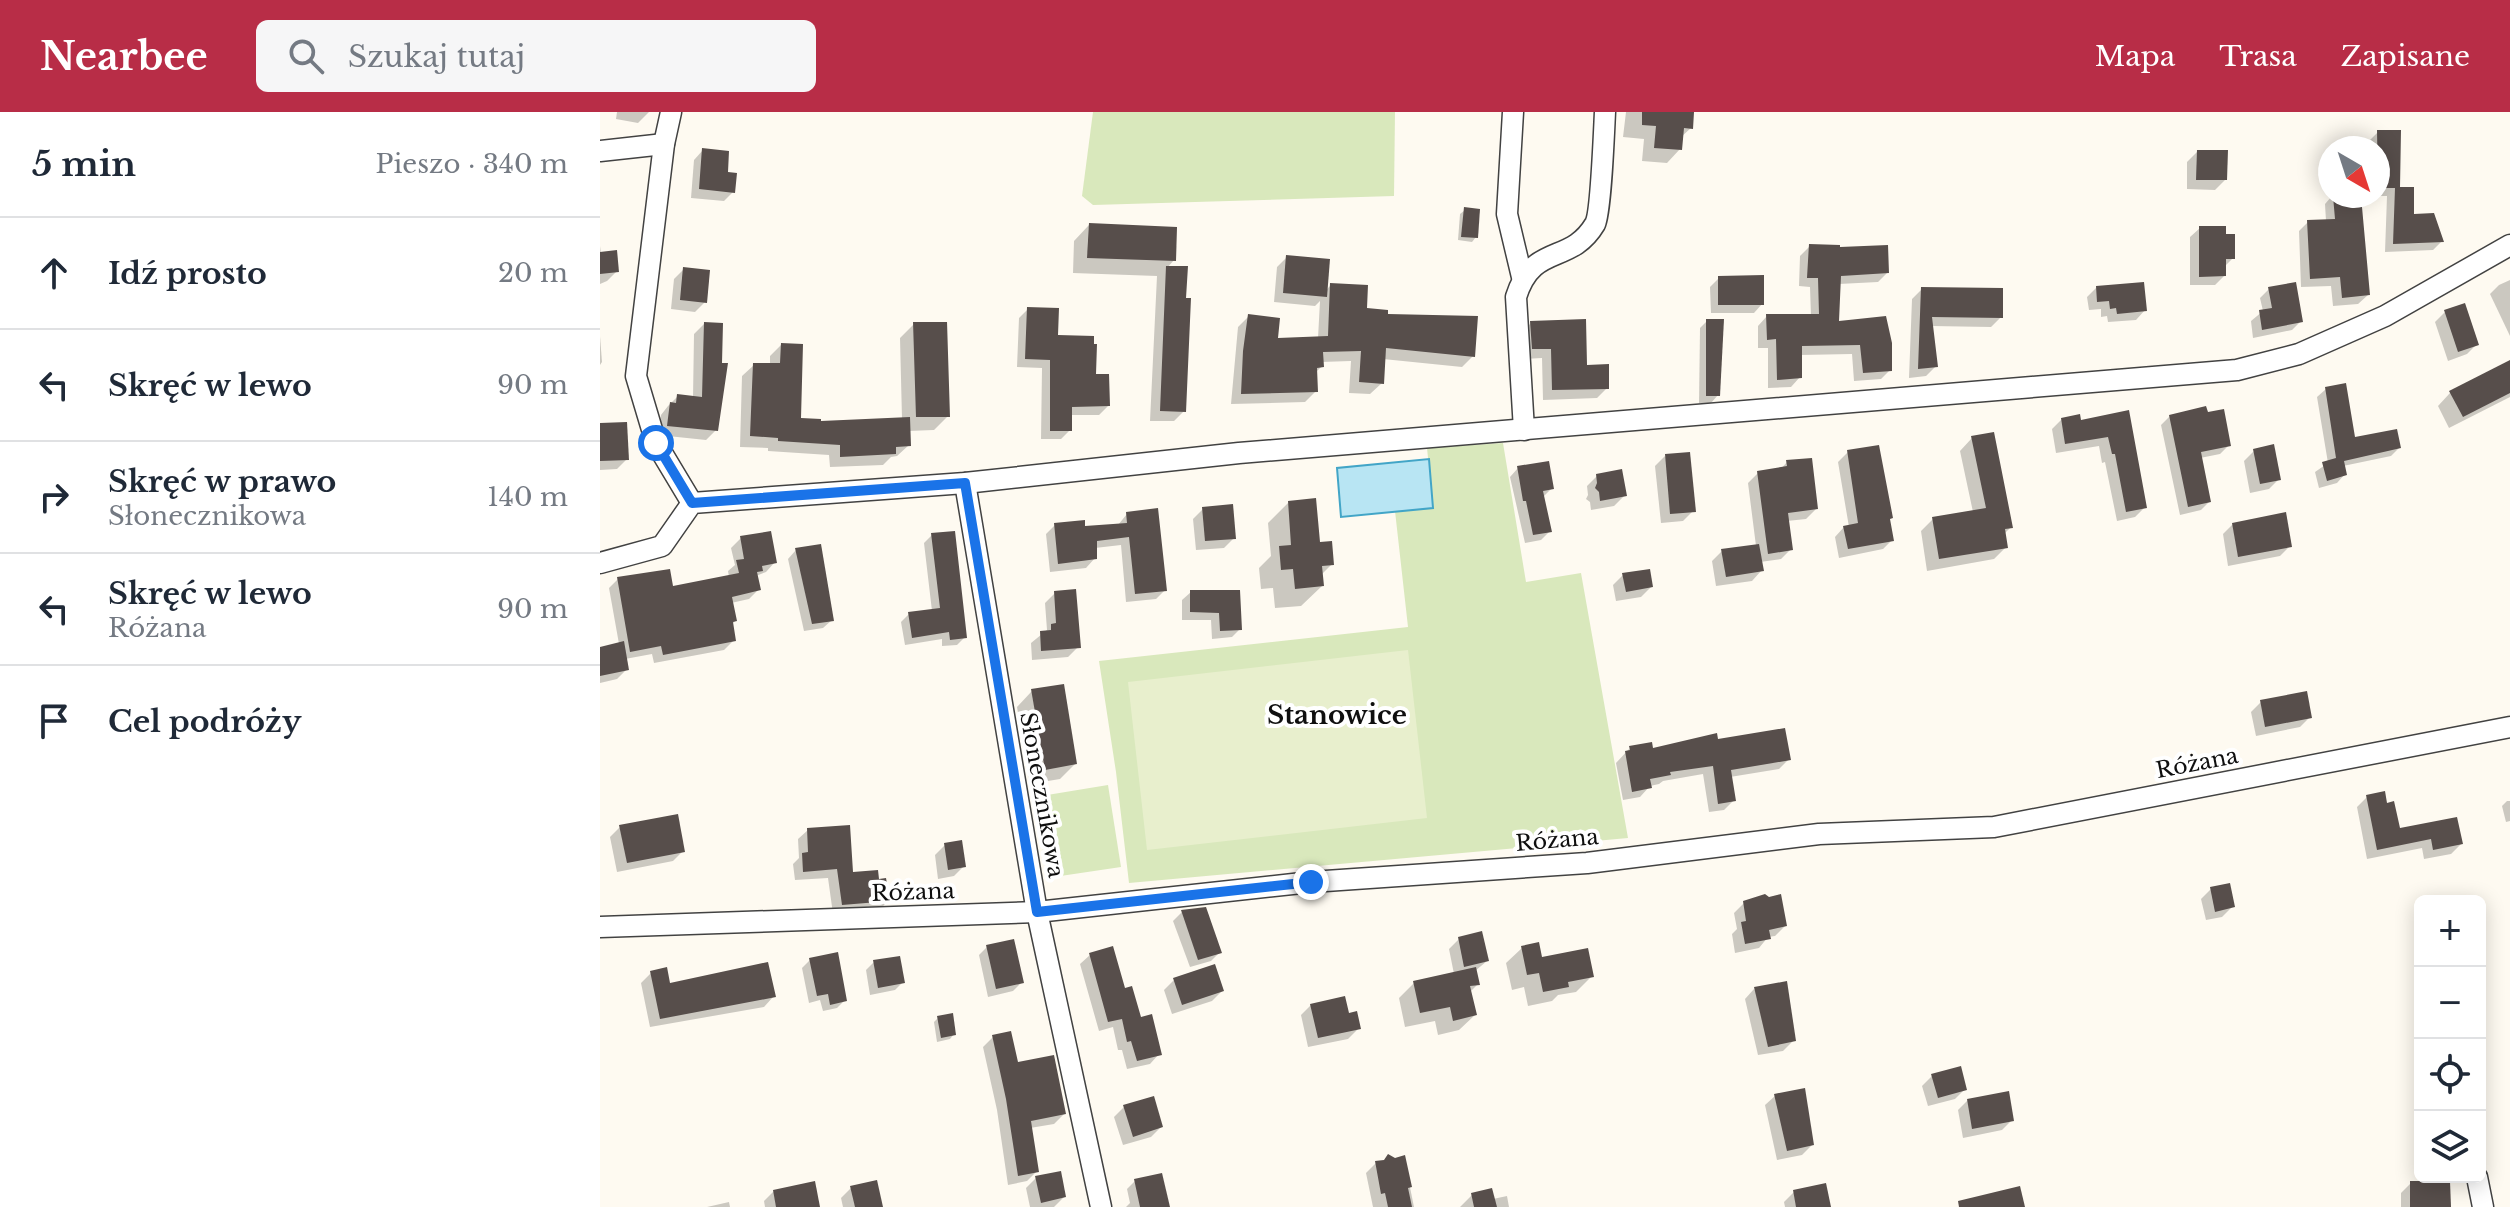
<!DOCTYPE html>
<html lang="pl">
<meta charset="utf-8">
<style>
body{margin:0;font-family:"Libre Baskerville",serif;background:#f6f6f7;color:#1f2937}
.controls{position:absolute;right:24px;bottom:24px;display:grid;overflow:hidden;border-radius:12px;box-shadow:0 4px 20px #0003}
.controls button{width:72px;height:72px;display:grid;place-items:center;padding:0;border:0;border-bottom:2px solid #e0e1e3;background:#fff;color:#1f2937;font:40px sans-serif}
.compass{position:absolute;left:1718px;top:24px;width:72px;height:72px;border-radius:50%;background:#fff;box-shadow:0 4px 20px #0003;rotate:141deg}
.stop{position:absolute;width:24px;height:24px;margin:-18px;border:6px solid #1a73e8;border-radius:50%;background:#fff}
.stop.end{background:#1a73e8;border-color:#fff;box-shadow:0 2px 8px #0008}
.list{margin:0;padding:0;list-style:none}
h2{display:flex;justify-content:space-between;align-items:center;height:104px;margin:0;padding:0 32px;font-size:34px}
h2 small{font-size:26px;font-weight:400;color:#747a83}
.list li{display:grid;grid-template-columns:52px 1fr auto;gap:24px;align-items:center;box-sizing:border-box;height:112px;padding:0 32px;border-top:2px solid #e0e1e3}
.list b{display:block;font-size:30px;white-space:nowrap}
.list p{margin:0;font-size:26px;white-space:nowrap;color:#747a83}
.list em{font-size:26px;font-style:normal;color:#747a83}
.icon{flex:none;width:44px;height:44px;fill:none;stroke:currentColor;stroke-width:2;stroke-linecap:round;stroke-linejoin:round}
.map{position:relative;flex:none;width:1910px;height:1095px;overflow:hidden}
header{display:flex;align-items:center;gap:48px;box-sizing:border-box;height:112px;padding:0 40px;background:#b82d47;color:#fff}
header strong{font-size:38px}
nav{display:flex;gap:44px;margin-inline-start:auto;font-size:28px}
.search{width:560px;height:72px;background:#f6f6f7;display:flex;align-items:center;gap:20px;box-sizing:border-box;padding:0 28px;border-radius:12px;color:#747a83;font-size:30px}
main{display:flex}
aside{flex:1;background:#fff}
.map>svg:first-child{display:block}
</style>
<header>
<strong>Nearbee</strong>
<div class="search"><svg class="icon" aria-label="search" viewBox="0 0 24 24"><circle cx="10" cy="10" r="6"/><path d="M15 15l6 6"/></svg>Szukaj tutaj</div>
<nav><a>Mapa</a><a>Trasa</a><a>Zapisane</a></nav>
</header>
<main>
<aside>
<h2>5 min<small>Pieszo · 340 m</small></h2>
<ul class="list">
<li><svg class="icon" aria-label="ahead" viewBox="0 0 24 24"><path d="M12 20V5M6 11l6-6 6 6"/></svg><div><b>Idź prosto</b></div><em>20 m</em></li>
<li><svg class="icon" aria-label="left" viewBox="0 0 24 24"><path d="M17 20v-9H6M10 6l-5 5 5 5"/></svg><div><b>Skręć w lewo</b></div><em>90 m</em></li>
<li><svg class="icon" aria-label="right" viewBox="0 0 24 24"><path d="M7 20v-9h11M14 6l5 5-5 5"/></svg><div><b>Skręć w prawo</b><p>Słonecznikowa</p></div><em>140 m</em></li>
<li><svg class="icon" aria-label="left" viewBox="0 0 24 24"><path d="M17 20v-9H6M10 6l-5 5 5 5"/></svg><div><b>Skręć w lewo</b><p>Różana</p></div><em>90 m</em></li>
<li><svg class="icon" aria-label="arrive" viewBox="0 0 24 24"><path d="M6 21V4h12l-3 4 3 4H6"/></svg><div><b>Cel podróży</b></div></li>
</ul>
</aside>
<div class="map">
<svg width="1910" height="1095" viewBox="0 0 1910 1095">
<rect width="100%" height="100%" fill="#fefaf1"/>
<g fill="#d9e8bc">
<path d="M493,0h302l-1,84 -301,9 -11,-9z"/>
<path d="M903,331l23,139 55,-9 47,265 -499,45 -13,-111 -17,-111 309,-34 -13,-116 38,-4 -6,-59z"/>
<path d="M508,673l13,82 -74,11 -12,-81z"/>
</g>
<path fill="#e8efcd" d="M808,538l19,168 -280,32 -19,-168z"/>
<path fill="#b8e5f3" stroke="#42a5c7" stroke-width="2" d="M829,347l4,49 -92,9 -4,-49z"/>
<g fill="#0003">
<path d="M17,0h32l-11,11 -22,-4z"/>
<path d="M1026,0h66l-1,16 -10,9 -1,12 -13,14 -25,-2 2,-22 -21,-2z"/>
<path d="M1778,20l20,57 14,27 30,25 -9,9 -48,2 2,-56h-28l9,99 -10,9 -25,2 -2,-20 -30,1 -2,-56 9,-9 18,-1 -1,-17 7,-8h46v-48h-9v-7z"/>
<path d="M103,38l23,24 7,18 -9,9 -33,-3 3,-38z"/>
<path d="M1597,40l28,28 -10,10 -28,-1v-27z"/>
<path d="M865,98l11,27 -4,5 -14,-2 2,-26z"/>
<path d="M489,113l85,35 -7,8 17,143 -10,10h-24l7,-145 -84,-3 1,-32z"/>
<path d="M1600,116l24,9 9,21 -9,9v9l-9,9h-25v-48z"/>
<path d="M0,134l1,8 16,17 -10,10 -7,3z"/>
<path d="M1209,135l78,26 -9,9 -39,2 -2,39 53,47 -9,9 -27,2 -2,-27 -52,1v22l-9,10 -23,1v-40h-10v-22l9,-10h44l-1,-29 -11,-1 1,-30z"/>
<path d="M687,145l38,34 6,-6 34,25 21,5 87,41 -11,11 -79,-8 -1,24 -12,11 -21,-1 2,-32 -30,1 1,4 -7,7 1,18 -11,11 -74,2 7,-77 11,-11 26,25 43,-3 2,-37 -5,5 -41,-4 3,-35z"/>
<path d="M84,157l21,33 -10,10 -24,-3 3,-30z"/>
<path d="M1119,166l43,26 -8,9h-43l-1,-26z"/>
<path d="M1910,168v56l-20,-42 9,-9z"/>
<path d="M1496,176l49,22 -9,10 -28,2 -1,-6 -6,1v-8l-12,1 -2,-13z"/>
<path d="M1322,177l79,28 -10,10 -60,-1 5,40 -10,10 -17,2 3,-79z"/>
<path d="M1669,177l32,32 -9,9 -39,8 -2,-17 12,-10 -3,-13z"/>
<path d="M428,197l66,67 14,30 -9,9h-29v15l-9,9h-20l1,-71 -25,-1 2,-49z"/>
<path d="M1845,200l32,32 -10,10 -19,7 -13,-39z"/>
<path d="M1107,209l11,74 -7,8h-12l1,-75z"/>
<path d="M931,211l54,44 22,21 -10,10 -54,2 -1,-42 -19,1 -2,-26z"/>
<path d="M104,212l12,106 -10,10 -48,-5 3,-20 7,-9 10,-10 15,2 1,-64z"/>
<path d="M314,212l34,92 -14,14 -26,1 1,14 -12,11 -6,1 -8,8 -53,2 -1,-12 -61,-4v-3l-28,-1 2,-71 12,-11h16v-9l11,-11 18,75 20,3 83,-4 -2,-81z"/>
<path d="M0,224l2,26 -2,3z"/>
<path d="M1910,250v35l-61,31 -11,-22 12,-13z"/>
<path d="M1726,277l27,50 46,9 -8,8 -48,10 2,8 -8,9 -18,5 -4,-16 13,-9 -11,-66z"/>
<path d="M1527,300l18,95 -10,10 -18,4 -12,-59 -3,1 -3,-17 -43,7 -4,-24 10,-10 18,3z"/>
<path d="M1570,304l59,29 -9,9 -20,4 9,44 -8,8 -21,5 -19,-90z"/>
<path d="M0,313l27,34 -10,10 -17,1z"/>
<path d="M1372,326l39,89 -7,7 2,13 -12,12 -67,12 -6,-40 12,-12 40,-7 -13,-61z"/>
<path d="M1654,339l25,28 -10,10 -19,4 -6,-32z"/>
<path d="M1248,340l44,88 -9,9 -44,9 -4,-21 9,-10h5l-11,-65z"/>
<path d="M1065,344l28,55 -10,10 -22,2 -6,-57z"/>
<path d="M1187,350l29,47 -10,10 -19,2 4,28 -10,10 -21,3 1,9 -9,10 -36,5 -4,-25 10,-10 34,-5 -8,-63 10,-10 22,-3z"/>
<path d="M918,356l34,20 -10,10 8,33 -9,9 -16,3 -15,-66z"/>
<path d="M997,364l27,20 -10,10 -23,4 -1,-8 -4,-3 2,-4 -1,-9z"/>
<path d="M688,391l44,61 -11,11 1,11 -21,20 -26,2 -2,-20 -12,1 -2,-21 12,-12 -3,-33z"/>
<path d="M603,397l31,29 -10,10 -28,2 -3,-31z"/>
<path d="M527,402l38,76 -9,9 -30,3 -5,-57 -26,3v10l-9,10 -36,4 -4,-38 9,-9 29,3 34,-3z"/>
<path d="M1633,412l57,22 -10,10 -52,10 -5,-32z"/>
<path d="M332,423l33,102 -8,8 -15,1v-7l-37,6 -4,-23 8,-8 23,-3 -8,-68z"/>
<path d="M141,426l34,24 -9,10 -10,4 3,13 -10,10 -18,4 4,18 -4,4 3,15 -10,10 -70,13 -2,-9 -27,5 2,10 -10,10 -17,4v-34l19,-5 -10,-56 9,-9 53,10 58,-12 -1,-6 7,-6 -4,-17z"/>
<path d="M196,438l36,70 -9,8 -19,3 -16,-72z"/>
<path d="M1023,463l28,12 -10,10 -25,4 -3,-16z"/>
<path d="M591,480h47l2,37 -8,8 -20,2 -1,-19h-29v-20z"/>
<path d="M455,481l23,54 -10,10 -36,3 -1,-17 16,-13 -2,-27z"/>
<path d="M432,579l43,73 -15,15 -30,5 -13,-77z"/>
<path d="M1661,590l49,15 -10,10 -44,9 -5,-24z"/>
<path d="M1117,629l71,19 -9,9 -49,8 4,23 -10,10 -15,2 -6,-38 -40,7 -4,3 -9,2 -10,11 -17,3 -7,-37 14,-15 22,3z"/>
<path d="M1767,685l19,8 12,26 63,13 -10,10 -27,5 -2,-11 -55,11 -10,-52z"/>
<path d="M1907,689h3v20l-4,1 -4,-16z"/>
<path d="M20,715l63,24 -10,10 -56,11 -7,-35z"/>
<path d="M208,718l43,44 37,27 -9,9 -46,4 -5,-36 -33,2 -2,-16 6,-6 -1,-19z"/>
<path d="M345,733l19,21 -10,10 -16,3 -3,-24z"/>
<path d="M1611,777l21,18 -10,10 -16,3 -5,-21z"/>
<path d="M1144,791l41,23 -10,10 -7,1 -9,11 -24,5 -3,-19 5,-5 -3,-16z"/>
<path d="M582,800l38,40 -9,9 -21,6 -17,-46z"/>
<path d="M859,827l28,22 -12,10 3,13 -8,8 5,23 -16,15 -21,5 -3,-14 -30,6 -6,-29 15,-15 40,-9 -5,-25z"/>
<path d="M387,835l35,35 -9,9 -25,6 -9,-42z"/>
<path d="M922,836l19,11 51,17 -16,16 -18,3 -6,6 -24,5 -4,-19 -12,3 -6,-27z"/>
<path d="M490,843l33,35 36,64 -9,10 -23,5 -5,-19h-4l-5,-23 -14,4 -19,-67z"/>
<path d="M210,848l35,40 -8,8 -14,3 -3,-11 -11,3 -7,-35z"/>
<path d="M274,850l29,20 -8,8 -25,5 -4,-25z"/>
<path d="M613,854l9,25 -10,10 -40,13 -8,-24 10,-10z"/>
<path d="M51,861l18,12 104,12 -9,10 -114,20 -9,-44z"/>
<path d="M1154,877l40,51 -11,11 -25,4 -13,-56z"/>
<path d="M711,893l47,24 -10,10 -40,8 -7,-32z"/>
<path d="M338,906l16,16 -4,5 -13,3 -3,-20z"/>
<path d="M393,925l71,77 -10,10 -24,4 7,43 -10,10 -19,4 -11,-75 -14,-63z"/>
<path d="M1332,964l33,13 -10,10 -27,7 -6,-20z"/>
<path d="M1175,984l37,49 -10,10 -25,5 -12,-55z"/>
<path d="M1368,988l44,20 -10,10 -39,8 -5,-28z"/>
<path d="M524,995l37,20 -10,10 -28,8 -9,-28z"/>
<path d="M804,1046l10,49h-41l-7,-34 10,-10z"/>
<path d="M436,1066l28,19 -10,10h-24l-4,-19z"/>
<path d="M535,1069l33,26h-42l4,-4 -3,-14z"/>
<path d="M1811,1071l38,24h-48v-14z"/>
<path d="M251,1076l30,19h-38l-2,-9z"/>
<path d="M174,1079l44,16h-53l-1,-6z"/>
<path d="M1194,1080l34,15h-43l-1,-5z"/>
<path d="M872,1083l21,4 14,-3 2,11h-49z"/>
<path d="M129,1090l1,5h-23z"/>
</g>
<g fill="#574e4b">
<path d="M1042,0h52l-1,17 -9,-1 -2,22 -28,-2 2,-22 -14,-1z"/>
<path d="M1777,18h24l-1,57h14v27l20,-1 10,29 -51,2 2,-56h-17z"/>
<path d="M102,36l27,3 -1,21 9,1 -2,20 -36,-4z"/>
<path d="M1597,38h31l-1,30h-31z"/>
<path d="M1733,84h28l9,99 -28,3 -2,-21 -30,2 -3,-59 28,-1z"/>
<path d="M864,95l16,2 -2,29 -17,-1z"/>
<path d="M489,111l88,4 -1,34 -89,-3z"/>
<path d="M1599,114h27v8h9v25h-9v17l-27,1z"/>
<path d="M1209,132l31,1v2l48,-2 1,28 -48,3 -2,45 47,-5 6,27v28l-29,2 -3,-28 -58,1v32l-25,2 -1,-41 -9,1 -1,-26h53l-1,-36h-11z"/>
<path d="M17,138l2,22 -19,2v-22z"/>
<path d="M686,143l44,4 -3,38 -44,-4z"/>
<path d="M566,154h22l-2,32h5l-5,114 -26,-1z"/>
<path d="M83,155l27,3 -3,33 -27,-3z"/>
<path d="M1164,163v30h-46v-29z"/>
<path d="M1544,170l3,29 -30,3 -1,-6 -6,1 -1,-8 -12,1 -1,-16z"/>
<path d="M1696,170l7,40 -41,8 -3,-20 13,-2 -4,-21z"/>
<path d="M730,171l38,2 -1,23 21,2v4l90,2 -3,41 -89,-9 -2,36 -25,-2 2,-31 -38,1 1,15 -7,1 1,24 -77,2 2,-43 5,-37 32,4 -2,20 50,-2z"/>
<path d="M1321,175l82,1v30l-71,-1 6,50 -20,2z"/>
<path d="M1865,191l14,42 -21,7 -14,-42z"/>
<path d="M427,195l32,1 -1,27 36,1v8h3l-1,30h13l1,32 -38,1v24h-22v-71l-25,-1z"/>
<path d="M986,207l1,46 22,-1v25l-57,1 -1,-41h-19l-2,-28z"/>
<path d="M1106,207h18l-4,77h-14z"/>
<path d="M104,210l19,1 -1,40h6l-10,68 -51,-5 3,-24 6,1 1,-9 25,3z"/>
<path d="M313,210h34l3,95h-34z"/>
<path d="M181,231l22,1 -2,74 20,1v2l89,-4 1,29 -15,1v7l-56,3v-12l-62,-4v-3l-28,-2 3,-73h27z"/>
<path d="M1910,248v33l-47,24 -14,-26z"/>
<path d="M1746,271l9,54 42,-8 4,19 -57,13 3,14 -20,6 -5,-19 14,-4 -11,-71z"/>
<path d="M1606,294l2,6 16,-3 7,37 -30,6 10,50 -23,5 -19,-92z"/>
<path d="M1529,298l18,98 -21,4 -11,-58h-3l-4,-17 -43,7 -4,-26 19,-4 1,6z"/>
<path d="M27,310l2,38 -29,1v-38z"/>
<path d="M1394,320l19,96 -8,1 3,19 -69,11 -7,-42 54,-9 -15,-72z"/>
<path d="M1674,332l7,36 -21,4 -7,-35z"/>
<path d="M1279,333l14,73 -3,1 4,22 -46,8 -5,-23 15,-3 -11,-73z"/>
<path d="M1090,340l6,60 -26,2 -5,-60z"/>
<path d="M1212,346l6,51 -30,4 5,37 -25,4 -11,-83 30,-5 -1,-6z"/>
<path d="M949,349l5,28 -11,2 9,41 -19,3 -7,-34h-3l-6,-35z"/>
<path d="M1022,357l5,27 -27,5 -1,-9 -4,-4 2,-5 -1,-9z"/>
<path d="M716,386l4,44 12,-1 2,24 -12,1 2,20 -29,3 -2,-20 -12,1 -2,-24 12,-1 -3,-44z"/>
<path d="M633,392l3,35 -31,2 -3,-34z"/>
<path d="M558,396l9,83 -32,3 -6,-57 -32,4v18l-39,5 -4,-41 31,-3v6l42,-3 -1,-11z"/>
<path d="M1686,400l6,35 -54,10 -6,-34z"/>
<path d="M171,419l6,32 -15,3 1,5 -6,1 4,18 -29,7 5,24 -4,1 3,19 -73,14 -2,-9 -31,6 -13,-75 53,-8 3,17 66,-13 -3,-13 8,-1 -4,-23z"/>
<path d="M355,419l12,107 -17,2 -1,-8 -37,6 -4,-26 32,-4 -9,-75z"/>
<path d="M221,432l13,77 -22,3 -17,-76z"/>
<path d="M1159,432l5,27 -38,6 -5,-28z"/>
<path d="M1050,457l3,18 -27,5 -4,-19z"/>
<path d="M476,477l5,59 -40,3 -1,-20 11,-1v-6l5,-1 -2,-32z"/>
<path d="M590,478h50l2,40 -22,1 -1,-18 -29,-1z"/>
<path d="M24,529l5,29 -29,6v-29z"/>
<path d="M464,572l13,80 -32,6 -14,-81z"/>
<path d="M1707,579l5,27 -47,9 -5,-27z"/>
<path d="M1185,616l6,32 -60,10 5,31 -18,3 -5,-38 -43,6 1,3 -21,4 2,9 -20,4 -7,-41 5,-1 -1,-4 23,-4 1,6 64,-15 1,6z"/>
<path d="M1785,679l2,12 7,-2 6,27 57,-11 6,27 -30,6 -2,-11 -54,11 -11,-55z"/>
<path d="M78,702l7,38 -58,11 -8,-38z"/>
<path d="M250,713l3,47 25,-2 1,9 7,-1 4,23 -48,4 -5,-36 -34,3 -1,-19 6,-1 -1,-24z"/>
<path d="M362,728l4,27 -18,3 -4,-27z"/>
<path d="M1630,771l5,24 -20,5 -5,-25z"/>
<path d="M1165,782l4,3 12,-3 6,32 -18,4 2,9 -26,5 -4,-22 5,-1 -3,-20z"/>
<path d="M606,795l16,46 -24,7 -17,-50z"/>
<path d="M882,819l7,30 -25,6 -6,-30z"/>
<path d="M414,827l10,44 -28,6 -10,-44z"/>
<path d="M939,830l3,15 46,-9 6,29 -26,5 1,5 -26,5 -4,-19 -12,2 -6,-29z"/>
<path d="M513,834l12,42 7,-2 9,31 11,-3 10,41 -25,6 -6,-20 -4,1 -5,-23 -14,3 -19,-69z"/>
<path d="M238,840l9,49 -17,4 -2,-11 -11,2 -8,-38z"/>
<path d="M300,844l5,27 -27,5 -5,-28z"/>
<path d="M168,850l8,35 -116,22 -10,-48 17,-4 3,16z"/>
<path d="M615,852l9,27 -42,14 -9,-27z"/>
<path d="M876,855l4,18 -10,1 7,29 -24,6 -3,-14 -30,6 -7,-32z"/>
<path d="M1187,869l9,60 -28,6 -14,-60z"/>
<path d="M745,884l4,17 8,-2 4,18 -43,9 -8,-34z"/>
<path d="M353,901l3,22 -15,3 -4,-22z"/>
<path d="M411,919l7,31 36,-7 12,59 -35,7 8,51 -21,4 -12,-77 -14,-64z"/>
<path d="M1361,954l6,24 -29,8 -7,-24z"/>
<path d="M1205,976l9,57 -27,6 -13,-57z"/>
<path d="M1409,979l5,30 -42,8 -5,-30z"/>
<path d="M554,984l9,31 -30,10 -10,-32z"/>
<path d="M788,1042l7,4 10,-3 7,32 -4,1 4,19h-24l-3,-14 -4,1 -6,-33 9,-1z"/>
<path d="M461,1059l5,26 -25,6 -6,-27z"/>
<path d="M562,1061l8,34h-30l-6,-28z"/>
<path d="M277,1068l6,27h-28l-5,-21z"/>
<path d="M215,1069l5,26h-44l-3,-17z"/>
<path d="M1810,1069h40l1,26h-41z"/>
<path d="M1226,1071l5,24h-35l-3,-17z"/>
<path d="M1420,1074l5,21h-66l-1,-6z"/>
<path d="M892,1076l5,19h-23l-3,-14z"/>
</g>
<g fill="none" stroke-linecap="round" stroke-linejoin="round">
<defs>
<g id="minor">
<path d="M71,0l-7,32 -28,232 20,67 36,60"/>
<path d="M913,0l-6,102 15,63"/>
<path d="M0,39l64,-7"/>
<path d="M924,318l-8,-133c17,-55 54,-31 79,-73 6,-11 9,-93 10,-112"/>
<path d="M365,371l72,429 64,295"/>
<path d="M0,451l62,-17 30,-43 273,-20 274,-30 998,-83 62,-16 86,-38 125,-71"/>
<path d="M0,815l437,-15 274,-30 276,-19 232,-29 175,-7 516,-100"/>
<path d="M1877,1065l6,30"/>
</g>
</defs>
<use href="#minor" stroke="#424242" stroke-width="23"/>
<use href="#minor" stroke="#fff" stroke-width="20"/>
</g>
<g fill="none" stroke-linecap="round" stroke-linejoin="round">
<path stroke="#1a73e8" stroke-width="10" d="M56,331l36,60 273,-20 72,429 274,-30"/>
</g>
<g text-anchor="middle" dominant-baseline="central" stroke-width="8" stroke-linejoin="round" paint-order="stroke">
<g font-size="22" fill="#0f0f0f" stroke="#fff">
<text transform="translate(1597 651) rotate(-11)">Różana</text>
<text transform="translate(442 683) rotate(80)">Słonecznikowa</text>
<text transform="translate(957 728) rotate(-5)">Różana</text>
<text transform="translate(313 780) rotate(-2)">Różana</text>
</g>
<g font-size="26" font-weight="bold" fill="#0f0f0f" stroke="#fff">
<text x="737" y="603">Stanowice</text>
</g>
</g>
</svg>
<div class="controls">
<button>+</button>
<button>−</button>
<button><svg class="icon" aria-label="locate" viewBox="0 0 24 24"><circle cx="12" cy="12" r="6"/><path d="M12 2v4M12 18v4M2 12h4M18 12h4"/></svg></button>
<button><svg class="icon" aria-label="layers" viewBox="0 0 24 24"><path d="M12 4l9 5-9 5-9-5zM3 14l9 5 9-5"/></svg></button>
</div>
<svg class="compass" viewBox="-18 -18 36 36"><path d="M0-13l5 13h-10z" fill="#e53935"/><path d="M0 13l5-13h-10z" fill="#747a83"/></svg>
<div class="stop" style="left:56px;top:331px"></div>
<div class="stop end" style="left:711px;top:770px"></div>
</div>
</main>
